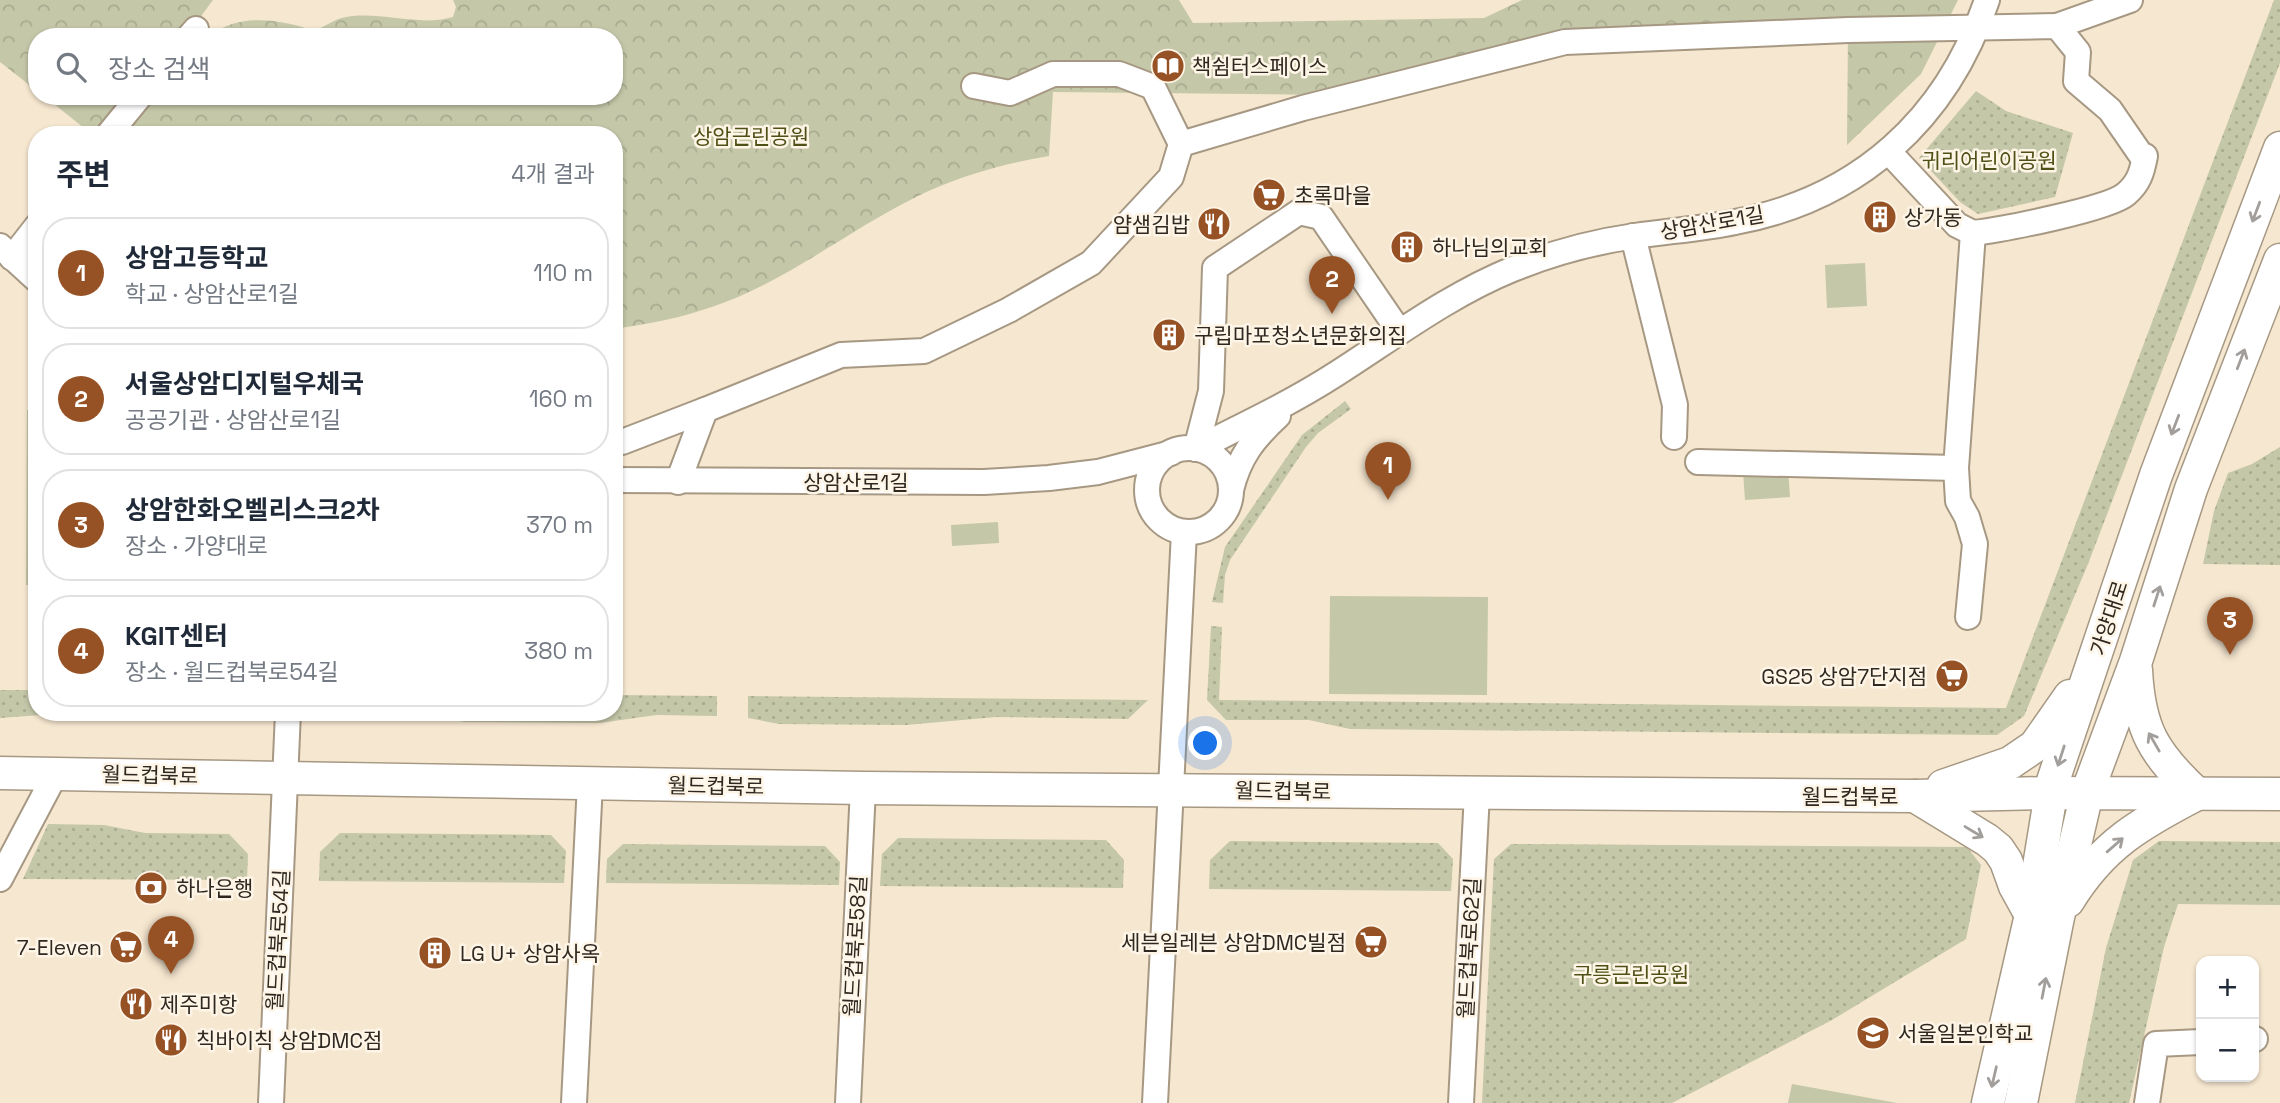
<!DOCTYPE html>
<html lang="ko">
<meta charset="utf-8">
<style>
body{margin:0;font-family:"Space Grotesk","Noto Sans KR",sans-serif;background:#f6f6f7;color:#1f2937}
.controls{position:absolute;right:21px;bottom:21px;display:grid;overflow:hidden;border-radius:14px;box-shadow:0 2px 5px #0004}
.controls button{width:63px;height:63px;display:grid;place-items:center;padding:0;border:0;border-bottom:2px solid #e0e1e3;background:#fff;color:#1f2937;font:35px sans-serif}
.you{position:absolute;left:1206px;top:744px;width:24px;height:24px;margin:-18px;border:5px solid #fff;border-radius:50%;background:#1a73e8;box-shadow:0 0 0 10px #1a73e833}
.badge{display:grid;place-items:center;width:46px;height:46px;border-radius:50%;background:#965224;color:#fff;font-size:23px;font-weight:700}
.pin{position:absolute;translate:-50% -58px;filter:drop-shadow(0 2px 4px #0008)}
.pin::after{content:'';position:absolute;top:37px;width:24px;height:21px;background:inherit;clip-path:polygon(0 0,100% 0,50% 100%)}
.list{margin:0;padding:0;list-style:none}
h2{display:flex;justify-content:space-between;align-items:center;height:91px;margin:0;padding:0 28px;font-size:30px}
h2 small{font-size:23px;font-weight:400;color:#747a83}
.list li{display:grid;grid-template-columns:46px 1fr auto;gap:21px;align-items:center;box-sizing:border-box;height:112px;margin:0 14px 14px;padding:0 14px;border:2px solid #e0e1e3;border-radius:28px}
.list b{display:block;font-size:26px;white-space:nowrap}
.list p{margin:0;font-size:23px;white-space:nowrap;color:#747a83}
.list em{font-size:23px;font-style:normal;color:#747a83}
.icon{flex:none;width:38px;height:38px;fill:none;stroke:currentColor;stroke-width:2;stroke-linecap:round;stroke-linejoin:round}
.map{position:relative;flex:none;width:2280px;height:1103px;overflow:hidden}
.search{position:absolute;background:#fff;box-shadow:0 2px 5px #0004;left:28px;top:28px;width:595px;height:77px;display:flex;align-items:center;gap:18px;box-sizing:border-box;padding:0 24px;border-radius:28px;color:#747a83;font-size:26px}
.panel{position:absolute;background:#fff;box-shadow:0 2px 5px #0004;left:28px;top:126px;width:595px;height:595px;border-radius:28px}
.map>svg:first-child{display:block}
</style>
<div class="map">
<svg width="2280" height="1103" viewBox="0 0 2280 1103">
<defs>
<pattern id="grass-dots" width="8" height="8" patternUnits="userSpaceOnUse" patternTransform="scale(1.75)"><rect width="8" height="8" fill="#c4c7a8"/><path d="M2 2h.1M6 6h.1" fill="none" stroke="#a9ab90" stroke-width="1.8" stroke-linecap="round"/></pattern>
<pattern id="forest-crowns" width="20" height="18" patternUnits="userSpaceOnUse" patternTransform="scale(1.75)"><rect width="20" height="18" fill="#c4c7a8"/><path d="M2 6a3 3 0 1 1 6 0M12 15a3 3 0 1 1 6 0" fill="none" stroke="#a9ab90"/></pattern>
</defs>
<rect width="100%" height="100%" fill="#f6e7d0"/>
<g fill="url(#grass-dots)">
<path d="M2274,0h6v63l-192,501 -64,152 -27,19 -647,-6 -41,-9h-83l-19,-20 4,-74 11,1 -3,73 787,8z"/>
<path d="M1976,91l30,20 67,22 -18,64 -77,17 -18,-12 -41,-44z"/>
<path d="M1345,401l6,8 -33,24 -12,14 -76,113 -5,15 -2,28 -11,-1 13,-55 77,-112z"/>
<path d="M2280,447v118l-77,-1 11,-53 14,-38 24,-9z"/>
<path d="M0,690h37v22h44l-81,6z"/>
<path d="M614,695l103,1v20l-61,-1 -56,8 -136,-1 -41,-9 -83,-1h274z"/>
<path d="M748,696l400,4 -20,19 -132,-2 -90,8 -127,-1 -31,-6z"/>
<path d="M48,824l56,1 41,8 84,1 19,20 -1,26 -224,-1z"/>
<path d="M340,833l211,2 15,16 -2,32 -245,-2 1,-29z"/>
<path d="M898,838l208,2 18,20 -1,28 -243,-2 2,-32z"/>
<path d="M1230,841l208,2 15,16 -2,32 -242,-2 1,-29z"/>
<path d="M2159,841l121,1v63l-102,-1 -14,43 -35,156h-54l31,-155 27,-88z"/>
<path d="M623,844l202,2 15,16 -1,23 -233,-2 1,-24z"/>
<path d="M1511,844l456,3 14,18 -15,74 -134,81 -160,83h-190l12,-244z"/>
</g>
<path fill="url(#forest-crowns)" d="M0,0h213l-17,23 15,12c29,-23 72,-15 104,-4 10,-5 20,-12 31,-14 35,-6 73,10 107,0l3,-10 -3,-7h726l14,23 291,-5 38,-18h436l-37,74 -74,71 1,-115h-147l-370,65 -278,-3 -4,64c-46,8 -90,20 -133,41 -61,30 -115,73 -178,100 -40,17 -80,26 -124,32v-194h-534l4,-7 -40,-32h570v-59h-577v54l-37,-29z"/>
<g fill="#c4c7a8">
<path d="M1865,263l2,43 -40,2 -2,-43z"/>
<path d="M27,410h10v175h-11z"/>
<path d="M1788,468l2,29 -45,3 -2,-29z"/>
<path d="M998,522l1,21 -47,3 -1,-21z"/>
<path d="M1330,596l158,1 -1,98 -158,-1z"/>
<path d="M1792,1084l105,19h-109z"/>
</g>
<g fill="none" stroke-linecap="round" stroke-linejoin="round">
<defs>
<g id="minor">
<path d="M2057,26l73,-26"/>
<path d="M189,37l7,-8"/>
<path d="M108,135l32,-39"/>
<path d="M1181,144l122,-36 262,-66 283,-12 209,-4 21,26 -2,29 34,29 31,45"/>
<path d="M1889,152l68,73 16,8c27,-3 136,-24 153,-39 13,-11 16,-22 19,-38"/>
<path d="M1633,236l42,169 -1,32"/>
<path d="M0,246l37,34"/>
<path d="M12,258l25,-32"/>
<path d="M614,442h8l83,-32"/>
<circle cx="1189" cy="490" r="42"/>
<path d="M1196,449c48,-24 95,-46 140,-75 58,-37 113,-79 177,-105 39,-16 80,-27 122,-33 33,-5 67,-7 100,-14 124,-23 212,-103 252,-222"/>
<path d="M1196,449l15,-58 4,-123 84,-56 22,5 78,114"/>
<path d="M1698,462l258,6"/>
<path d="M614,480l370,2 65,-4 49,-6 73,-19"/>
<path d="M678,482l27,-72 136,-55 83,-4 85,-41 82,-47 80,-86 10,-33 -28,-57 -34,-13h-66l-43,19 -36,-7"/>
<path d="M1231,490c8,-33 22,-51 47,-74"/>
<path d="M1968,617l7,-73 -8,-27 -9,-16 -2,-33 17,-235"/>
<path d="M0,879l56,-106"/>
<path d="M2254,1039h1"/>
<path d="M271,1103l17,-391"/>
<path d="M574,1103l16,-320"/>
<path d="M848,1103l15,-315"/>
<path d="M1155,1103l29,-571"/>
<path d="M1461,1103l16,-310"/>
<path d="M2147,1103l9,-59 45,-2"/>
</g>
<g id="major">
<path d="M0,773l863,15 1052,8 135,-3 230,1"/>
<path d="M1943,786l67,-23 25,-17 35,-50"/>
<path d="M1915,796l72,44 11,9 8,12 9,25 16,29"/>
<path d="M2068,901c34,-56 73,-78 129,-107 -43,-40 -58,-64 -61,-124"/>
<path d="M1988,1103l43,-188 22,-134 103,-306 124,-327"/>
<path d="M2021,1103l37,-186 29,-124 49,-132 55,-172 89,-229"/>
</g>
</defs>
<use href="#minor" stroke="#a69883" stroke-width="28"/>
<use href="#major" stroke="#a69883" stroke-width="35"/>
<use href="#minor" stroke="#fff" stroke-width="24"/>
<use href="#major" stroke="#fff" stroke-width="32"/>
</g>
<defs><path id="oneway-shaft" d="M-6 0H5M1.5-3L5.5 0L1.5 3" fill="none" stroke-width="1.6" stroke-linecap="round" stroke-linejoin="round" transform="scale(1.75)"/></defs>
<g stroke="#a19e9b">
<use href="#oneway-shaft" transform="translate(2256 212) rotate(111)"/>
<use href="#oneway-shaft" transform="translate(2241 359) rotate(-69)"/>
<use href="#oneway-shaft" transform="translate(2175 425) rotate(111)"/>
<use href="#oneway-shaft" transform="translate(2157 596) rotate(-72)"/>
<use href="#oneway-shaft" transform="translate(2154 742) rotate(-120)"/>
<use href="#oneway-shaft" transform="translate(2061 756) rotate(108)"/>
<use href="#oneway-shaft" transform="translate(1974 832) rotate(31)"/>
<use href="#oneway-shaft" transform="translate(2115 845) rotate(-41)"/>
<use href="#oneway-shaft" transform="translate(2044 988) rotate(-79)"/>
<use href="#oneway-shaft" transform="translate(1994 1077) rotate(103)"/>
</g>
<defs>
<symbol id="library-disc" viewBox="-11 -11 22 22"><circle r="9.5" fill="#965224" stroke="#fef5e7"/><path d="M-6-4Q-3-5.5-.7-3.5V5Q-3 3-6 4ZM6-4Q3-5.5 .7-3.5V5Q3 3 6 4Z" fill="#fff"/></symbol>
<symbol id="supermarket-disc" viewBox="-11 -11 22 22"><circle r="9.5" fill="#965224" stroke="#fef5e7"/><path d="M-6-5.5h2.5l.6 2H6L4.5 2H-2.5L-4.4-4H-6ZM-1.5 3.2a1.3 1.3 0 1 0 .1 0ZM3 3.2a1.3 1.3 0 1 0 .1 0Z" fill="#fff"/></symbol>
<symbol id="building-disc" viewBox="-11 -11 22 22"><circle r="9.5" fill="#965224" stroke="#fef5e7"/><path d="M-4-6H4V6H1V3H-1V6H-4ZM-2.5-4.3h1.7v1.8h-1.7ZM.8-4.3h1.7v1.8H.8ZM-2.5-1h1.7V.8h-1.7ZM.8-1h1.7V.8H.8Z" fill="#fff"/></symbol>
<symbol id="restaurant-disc" viewBox="-11 -11 22 22"><circle r="9.5" fill="#965224" stroke="#fef5e7"/><path d="M-5-6h1v4h1v-4h1v4h1v-4h1v5L-1.5 .5V6h-2V.5L-5-1ZM5-6V6H3V1.5H1.5Q1.5-4 5-6Z" fill="#fff"/></symbol>
<symbol id="bank-disc" viewBox="-11 -11 22 22"><circle r="9.5" fill="#965224" stroke="#fef5e7"/><path d="M-6-4H6V4H-6ZM0-2.3a2.3 2.3 0 1 0 0 4.6a2.3 2.3 0 1 0 0-4.6Z" fill="#fff"/></symbol>
<symbol id="school-disc" viewBox="-11 -11 22 22"><circle r="9.5" fill="#965224" stroke="#fef5e7"/><path d="M0-5L7-2L0 1L-7-2ZM-4 1L0 2.5L4 1V4Q0 6-4 4Z" fill="#fff"/></symbol>
</defs>
<g fill-rule="evenodd">
<use href="#library-disc" x="1149" y="47" width="38" height="38"/>
<use href="#supermarket-disc" x="1250" y="176" width="38" height="38"/>
<use href="#building-disc" x="1861" y="198" width="38" height="38"/>
<use href="#restaurant-disc" x="1195" y="205" width="38" height="38"/>
<use href="#building-disc" x="1388" y="228" width="38" height="38"/>
<use href="#building-disc" x="1150" y="316" width="38" height="38"/>
<use href="#supermarket-disc" x="1933" y="657" width="38" height="38"/>
<use href="#bank-disc" x="132" y="869" width="38" height="38"/>
<use href="#supermarket-disc" x="1352" y="923" width="38" height="38"/>
<use href="#supermarket-disc" x="107" y="928" width="38" height="38"/>
<use href="#building-disc" x="416" y="934" width="38" height="38"/>
<use href="#restaurant-disc" x="117" y="985" width="38" height="38"/>
<use href="#school-disc" x="1854" y="1014" width="38" height="38"/>
<use href="#restaurant-disc" x="152" y="1021" width="38" height="38"/>
</g>
<g text-anchor="middle" dominant-baseline="central" stroke-width="5" stroke-linejoin="round" paint-order="stroke">
<g font-size="21" fill="#2e2820" stroke="#fef5e7" text-anchor="start">
<text x="1192" y="66">책쉼터스페이스</text>
<text x="1294" y="195">초록마을</text>
<text x="1904" y="217">상가동</text>
<text x="1190" y="224" text-anchor="end">얌샘김밥</text>
<text x="1432" y="247">하나님의교회</text>
<text x="1194" y="335">구립마포청소년문화의집</text>
<text x="1927" y="676" text-anchor="end">GS25 상암7단지점</text>
<text x="176" y="888">하나은행</text>
<text x="1346" y="942" text-anchor="end">세븐일레븐 상암DMC빌점</text>
<text x="102" y="947" text-anchor="end">7-Eleven</text>
<text x="460" y="953">LG U+ 상암사옥</text>
<text x="160" y="1004">제주미항</text>
<text x="1898" y="1033">서울일본인학교</text>
<text x="196" y="1040">칙바이칙 상암DMC점</text>
</g>
<g font-size="21" fill="#4e5116" stroke="#fef5e7">
<text x="751" y="136">상암근린공원</text>
<text x="1989" y="160">귀리어린이공원</text>
<text x="1631" y="974">구릉근린공원</text>
</g>
<g font-size="21" fill="#2e2820" stroke="#fef5e7">
<text transform="translate(1712 223) rotate(-10)">상암산로1길</text>
<text x="856" y="482">상암산로1길</text>
<text transform="translate(2109 618) rotate(-72)">가양대로</text>
<text transform="translate(150 775) rotate(1)">월드컵북로</text>
<text transform="translate(716 786) rotate(1)">월드컵북로</text>
<text transform="translate(1283 791) rotate(1)">월드컵북로</text>
<text x="1850" y="796">월드컵북로</text>
<text transform="translate(278 940) rotate(-87)">월드컵북로54길</text>
<text transform="translate(855 946) rotate(-87)">월드컵북로58길</text>
<text transform="translate(1469 948) rotate(-87)">월드컵북로62길</text>
</g>
</g>
</svg>
<div class="controls">
<button>+</button>
<button>−</button>
</div>
<div class="you"></div>
<div class="pin badge" style="left:1388px;top:500px">1</div>
<div class="pin badge" style="left:1332px;top:314px">2</div>
<div class="pin badge" style="left:2230px;top:655px">3</div>
<div class="pin badge" style="left:171px;top:974px">4</div>
<div class="search"><svg class="icon" aria-label="search" viewBox="0 0 24 24"><circle cx="10" cy="10" r="6"/><path d="M15 15l6 6"/></svg>장소 검색</div>
<section class="panel">
<h2>주변<small>4개 결과</small></h2>
<ul class="list">
<li><span class="badge">1</span><div><b>상암고등학교</b><p>학교 · 상암산로1길</p></div><em>110 m</em></li>
<li><span class="badge">2</span><div><b>서울상암디지털우체국</b><p>공공기관 · 상암산로1길</p></div><em>160 m</em></li>
<li><span class="badge">3</span><div><b>상암한화오벨리스크2차</b><p>장소 · 가양대로</p></div><em>370 m</em></li>
<li><span class="badge">4</span><div><b>KGIT센터</b><p>장소 · 월드컵북로54길</p></div><em>380 m</em></li>
</ul>
</section>
</div>
